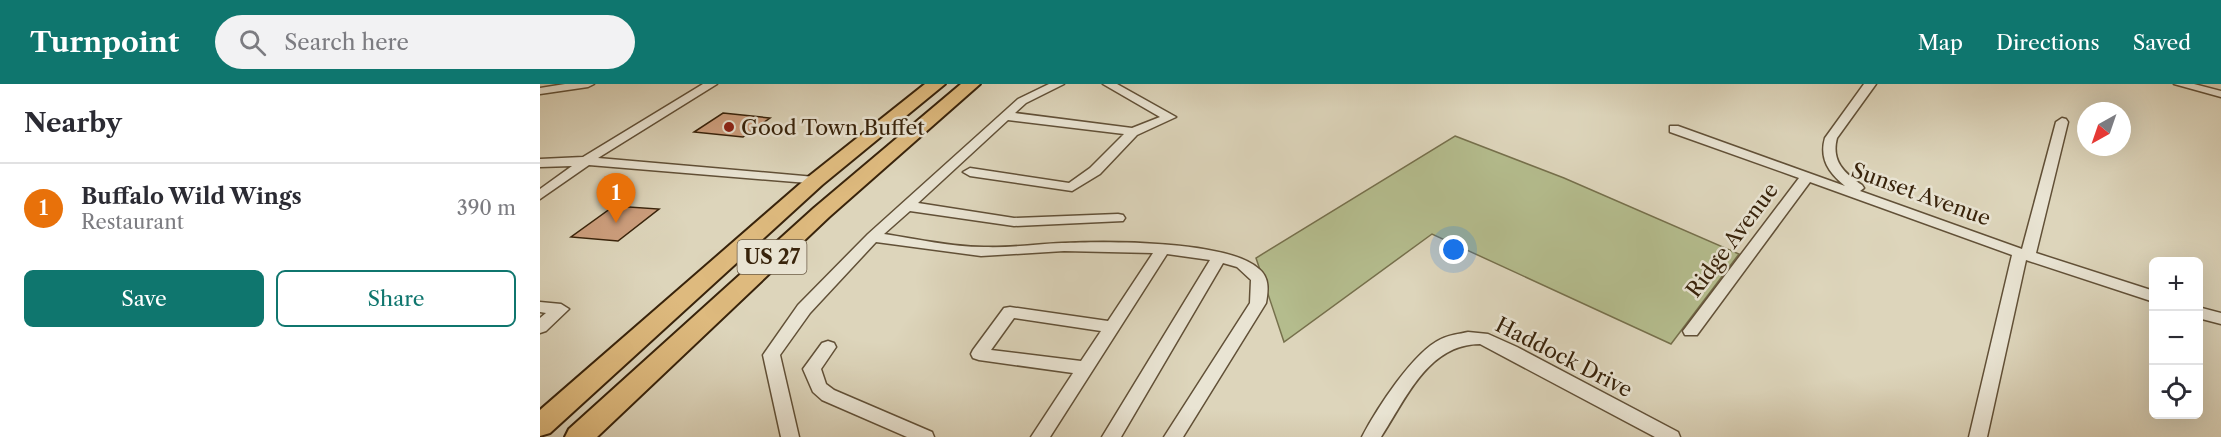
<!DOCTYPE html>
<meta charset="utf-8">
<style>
body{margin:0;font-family:"Libre Caslon Text",serif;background:#f2f2f3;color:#2b2b33}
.controls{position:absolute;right:18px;bottom:18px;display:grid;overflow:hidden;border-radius:9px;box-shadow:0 6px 24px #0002}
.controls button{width:54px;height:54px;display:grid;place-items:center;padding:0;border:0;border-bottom:2px solid #e1e1e2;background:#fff;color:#2b2b33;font:30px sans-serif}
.compass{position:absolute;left:1537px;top:18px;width:54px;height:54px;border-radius:50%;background:#fff;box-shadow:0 6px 24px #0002;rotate:220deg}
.you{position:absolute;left:914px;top:166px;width:21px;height:21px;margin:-15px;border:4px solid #fff;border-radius:50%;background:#1a73e8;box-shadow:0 0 0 9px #1a73e833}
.badge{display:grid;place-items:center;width:39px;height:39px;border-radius:50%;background:#0f766e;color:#fff;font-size:20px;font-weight:700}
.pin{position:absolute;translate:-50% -50px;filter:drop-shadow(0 2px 3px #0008)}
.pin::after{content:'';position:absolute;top:32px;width:21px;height:18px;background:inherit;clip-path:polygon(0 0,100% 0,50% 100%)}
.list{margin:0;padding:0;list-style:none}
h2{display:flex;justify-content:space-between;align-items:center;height:78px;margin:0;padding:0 24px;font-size:26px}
h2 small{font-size:20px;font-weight:400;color:#7c7c81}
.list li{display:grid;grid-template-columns:39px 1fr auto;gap:18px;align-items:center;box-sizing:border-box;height:90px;padding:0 24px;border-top:2px solid #e1e1e2}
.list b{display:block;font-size:22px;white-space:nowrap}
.list p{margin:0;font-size:20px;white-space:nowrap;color:#7c7c81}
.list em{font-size:20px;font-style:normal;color:#7c7c81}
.actions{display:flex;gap:12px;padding:18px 24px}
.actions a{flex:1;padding:14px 0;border:2px solid #0f766e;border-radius:9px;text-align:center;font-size:21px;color:#0f766e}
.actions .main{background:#0f766e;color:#fff}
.icon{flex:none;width:33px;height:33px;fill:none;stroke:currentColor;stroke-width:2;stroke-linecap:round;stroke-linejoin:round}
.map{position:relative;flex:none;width:1681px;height:353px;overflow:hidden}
header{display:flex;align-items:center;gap:36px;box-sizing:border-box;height:84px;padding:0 30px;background:#0f766e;color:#fff}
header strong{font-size:28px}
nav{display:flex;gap:33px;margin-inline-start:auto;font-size:21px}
.search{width:420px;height:54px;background:#f2f2f3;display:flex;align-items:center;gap:15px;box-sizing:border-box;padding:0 21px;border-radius:33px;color:#7c7c81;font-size:22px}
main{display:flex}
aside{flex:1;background:#fff}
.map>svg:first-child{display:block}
</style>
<header>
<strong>Turnpoint</strong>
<div class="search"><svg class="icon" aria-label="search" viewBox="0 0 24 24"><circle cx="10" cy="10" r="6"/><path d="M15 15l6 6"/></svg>Search here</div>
<nav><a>Map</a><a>Directions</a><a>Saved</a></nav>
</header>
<main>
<aside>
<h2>Nearby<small></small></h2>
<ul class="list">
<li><span class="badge" style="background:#e8710a">1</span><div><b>Buffalo Wild Wings</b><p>Restaurant</p></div><em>390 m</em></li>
</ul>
<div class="actions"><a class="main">Save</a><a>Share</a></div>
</aside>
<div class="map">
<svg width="1681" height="353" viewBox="0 0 1681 353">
<rect width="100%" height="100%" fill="#ddd5bb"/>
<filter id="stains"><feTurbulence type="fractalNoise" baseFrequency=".00333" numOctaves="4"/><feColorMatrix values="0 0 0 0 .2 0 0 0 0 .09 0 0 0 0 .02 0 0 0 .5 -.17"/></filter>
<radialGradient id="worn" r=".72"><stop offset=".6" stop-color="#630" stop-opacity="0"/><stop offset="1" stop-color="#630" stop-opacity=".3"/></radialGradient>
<path fill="#b4bc8d" stroke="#76704c" stroke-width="1.5" d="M915,52l109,42 175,76 -68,90 -239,-110 -148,108 -28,-84z"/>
<g fill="#cd9f7e" stroke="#38230b" stroke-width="1.5">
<path d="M183,29l47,5 -27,19 -49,-5z"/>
<path d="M74,122l45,3 -41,32 -47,-4z"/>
</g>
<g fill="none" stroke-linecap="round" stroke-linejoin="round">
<defs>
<g id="minor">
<path d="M25,0h29l-6,3 -48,7v-6z"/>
<path d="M163,0h14l-119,74 217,19 5,1 2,3 -2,3 -231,-19 -49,34v-10l32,-23 -32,1v-8l43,-2z"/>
<path d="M509,0h15l-38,19 -11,10 117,15 28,-11 -57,-33h14l59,33 -39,18 -37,39 -28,17 -102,-15 -7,-4 7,-4 99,15 21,-15 34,-34 -116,-14 -90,83 96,15 104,-4 5,1 2,3 -2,3 -109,5 -104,-15 -26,23c34,5 67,13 100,13 27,1 52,-3 78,-4 43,-2 166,-3 197,26 11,9 9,22 7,34l-83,134h-19l86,-134 1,-23 -14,-13 -14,-4 -102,174h-19l108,-177 -43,-6 -117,183h-19l42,-64 -94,-13 -6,-2 -2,-4 2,-4 31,-42 6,-1 98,14 45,-68 -89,-2 -83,5 -105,-14 -66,71 -30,42 19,82h-18l-18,-82 35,-50 70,-71 150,-135zM474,234l87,13 -20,30 -90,-11z"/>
<path d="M1324,0h12l-39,54c-6,23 7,35 25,47l2,3 -4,3 162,58 34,-127 6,-4 4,1 2,3 -32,131 118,38v11l-128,-42 -39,177h-18l43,-182 -202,-73 -113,153h-12l-2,-4 116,-153 -129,-46v-6h8l167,60c-16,-13 -26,-27 -20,-48z"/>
<path d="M1634,0h20l27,7v6z"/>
<path d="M0,218l21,2 8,5 -23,22 -6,2v-15l6,-5 -6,-1z"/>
<path d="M1658,223l23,6v11l-23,-6z"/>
<path d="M928,248l20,2 29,13 161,85 2,5h-25l-175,-93c-52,0 -74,55 -99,93h-19c14,-27 51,-85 79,-98 8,-4 18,-5 27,-7z"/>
<path d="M288,257l6,2 2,4 -15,22 5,15 8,6 98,42 2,5h-27l-85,-37 -9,-8 -10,-23 19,-26z"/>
</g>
<g id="highway">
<path d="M385,0h20l-123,101 -272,248 -10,3v-26l268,-233z"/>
<path d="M421,0h19l-151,133 -232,220h-32l4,-8 245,-221z"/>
</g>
</defs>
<use href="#minor" stroke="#615037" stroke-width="3"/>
<use href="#highway" stroke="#38230b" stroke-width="4"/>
<use href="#minor" fill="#e9e4d3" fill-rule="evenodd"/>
<use href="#highway" fill="#deba7e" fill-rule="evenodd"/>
</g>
<circle fill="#8f2418" stroke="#e9e4d3" stroke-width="2" cx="189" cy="43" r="6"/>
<g text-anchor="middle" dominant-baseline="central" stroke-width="5" stroke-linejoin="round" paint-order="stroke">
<rect fill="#e9e4d3" stroke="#6d5d47" stroke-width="1.5" x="197.5" y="156" width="69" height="34" rx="4.5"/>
<g font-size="20" font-weight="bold" fill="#38230b">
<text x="232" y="173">US 27</text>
</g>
<g font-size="21" fill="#38230b" stroke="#e9e4d3" text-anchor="start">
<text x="201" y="43">Good Town Buffet</text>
</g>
<g font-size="21" fill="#38230b" stroke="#e9e4d3">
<text transform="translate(1381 110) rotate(20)">Sunset Avenue</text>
<text transform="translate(1192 156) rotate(-53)">Ridge Avenue</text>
<text transform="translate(1024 273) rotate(27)">Haddock Drive</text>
</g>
</g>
<rect width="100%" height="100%" filter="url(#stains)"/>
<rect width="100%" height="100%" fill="url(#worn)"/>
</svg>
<div class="controls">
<button>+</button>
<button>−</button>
<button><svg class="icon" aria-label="locate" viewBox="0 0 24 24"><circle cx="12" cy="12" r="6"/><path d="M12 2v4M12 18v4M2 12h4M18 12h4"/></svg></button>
</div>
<svg class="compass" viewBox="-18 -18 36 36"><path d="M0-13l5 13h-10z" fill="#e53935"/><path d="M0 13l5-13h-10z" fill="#7c7c81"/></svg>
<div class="you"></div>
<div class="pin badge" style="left:76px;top:139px;background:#e8710a">1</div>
</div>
</main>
